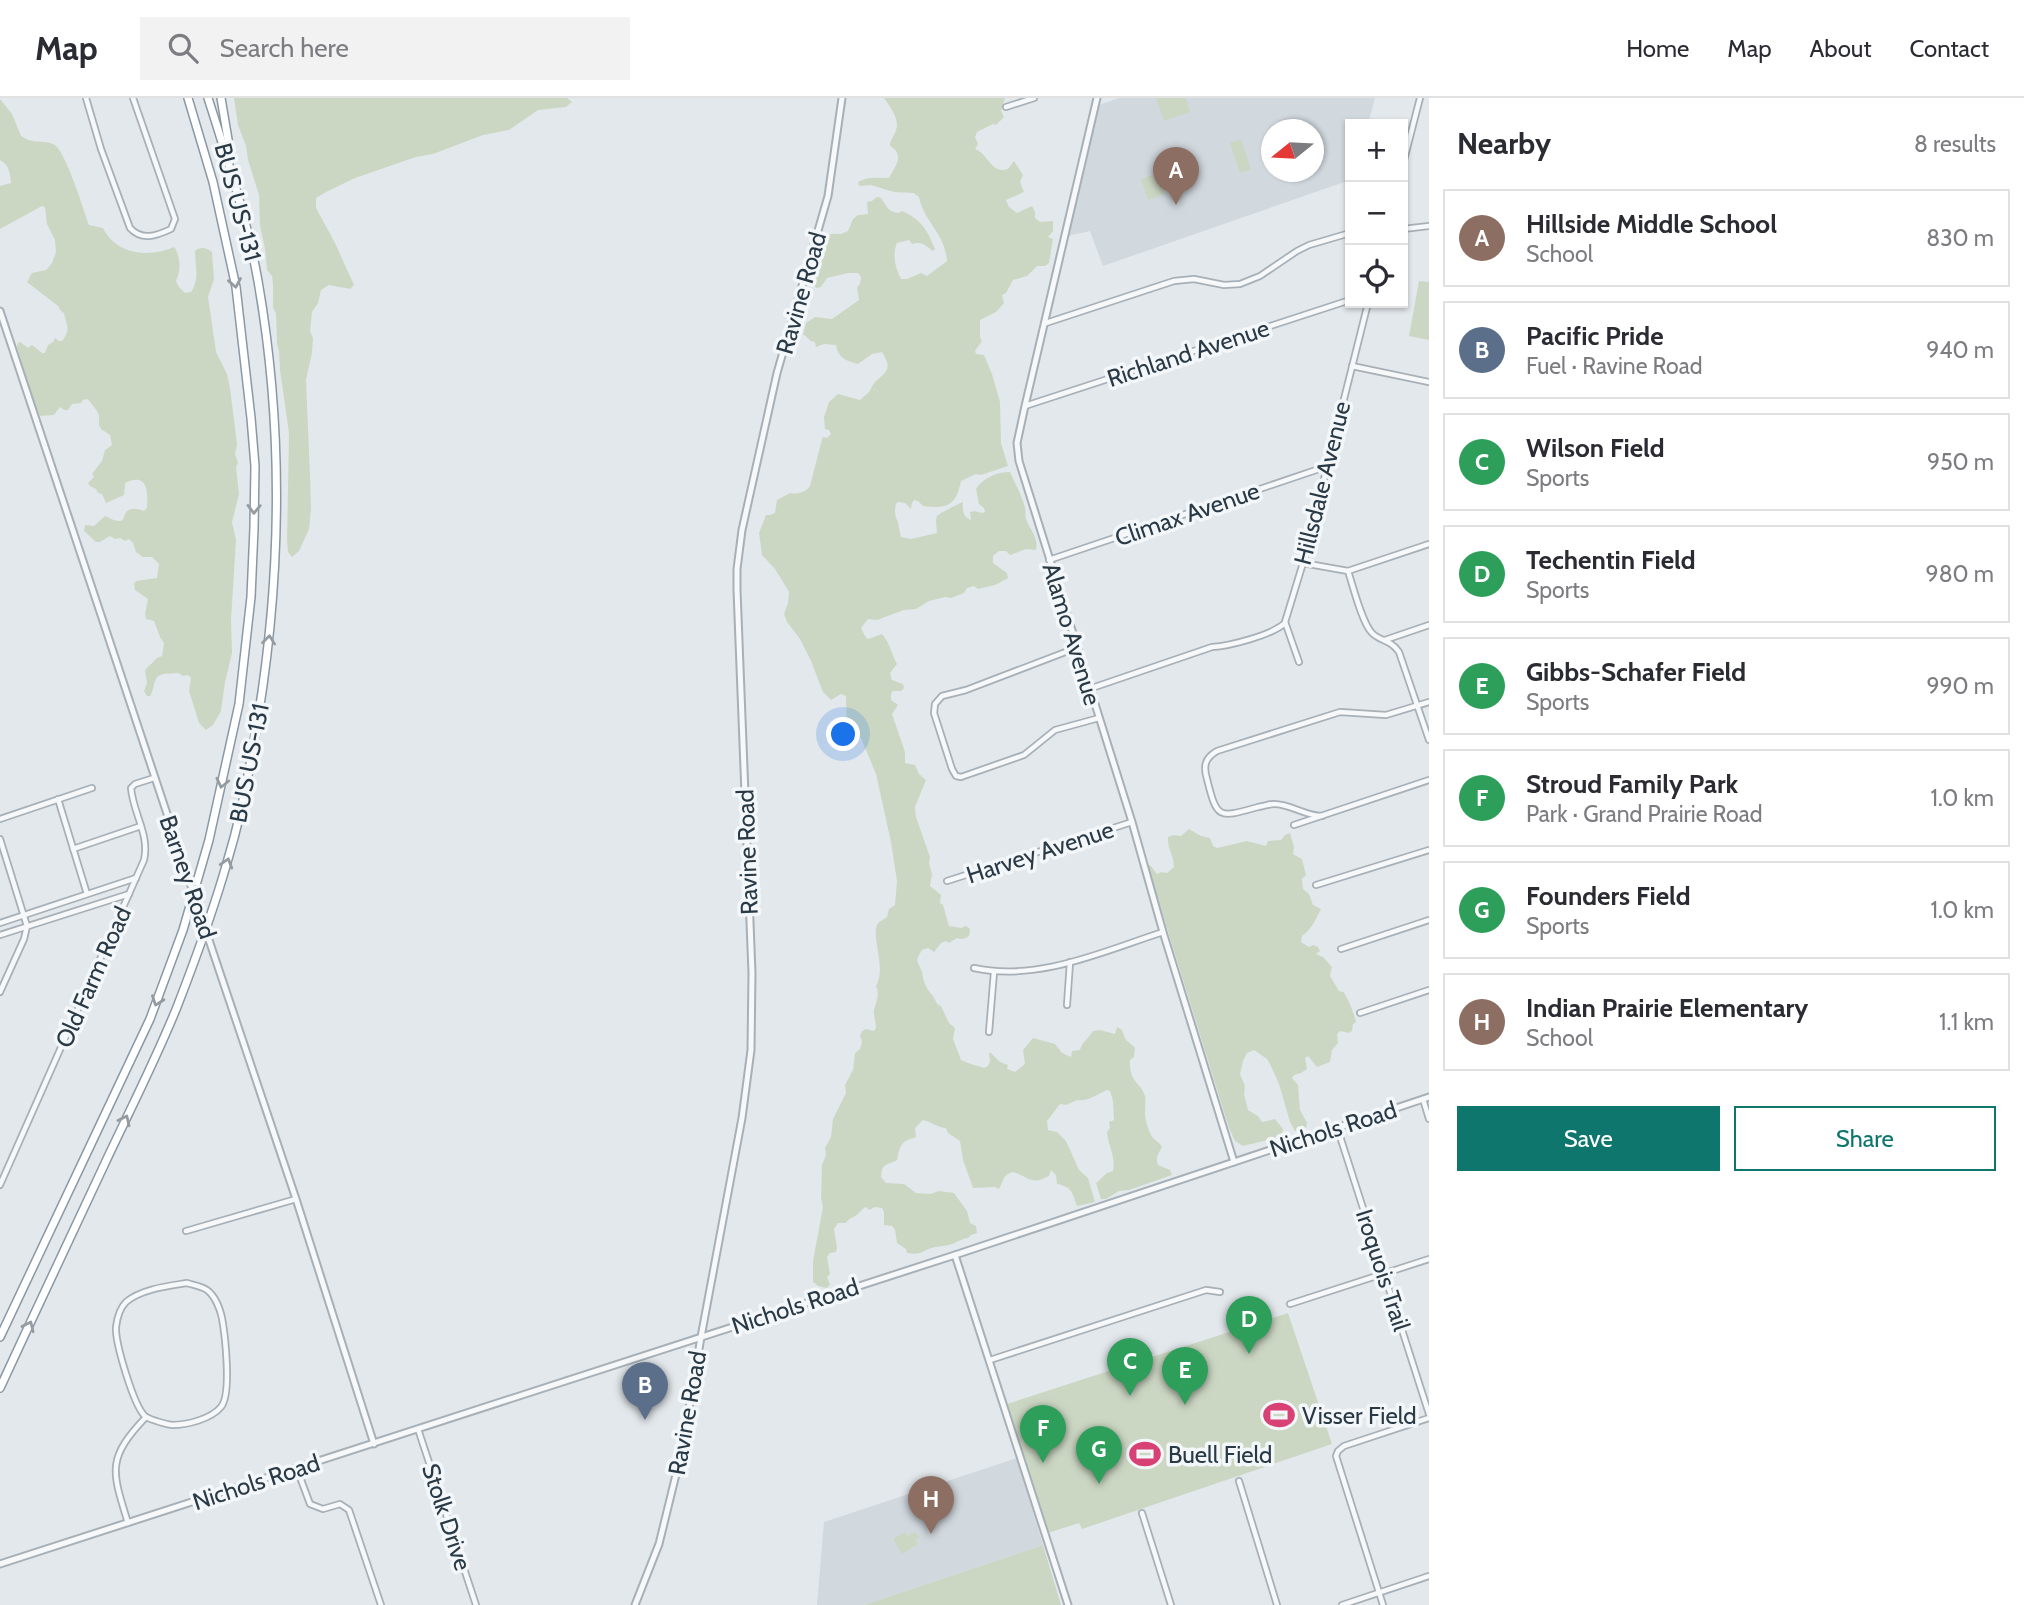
<!DOCTYPE html>
<meta charset="utf-8">
<style>
body{margin:0;font-family:Cabin,sans-serif;background:#f2f2f3;color:#2b2b33}
.controls{position:absolute;right:21px;top:21px;display:grid;overflow:hidden;border-radius:0px;box-shadow:0 2px 5px #0004}
.controls button{width:63px;height:63px;display:grid;place-items:center;padding:0;border:0;border-bottom:2px solid #e1e1e2;background:#fff;color:#2b2b33;font:35px sans-serif}
.compass{position:absolute;left:1261px;top:21px;width:63px;height:63px;border-radius:50%;background:#fff;box-shadow:0 2px 5px #0004;rotate:252deg}
.you{position:absolute;left:844px;top:637px;width:24px;height:24px;margin:-18px;border:5px solid #fff;border-radius:50%;background:#1a73e8;box-shadow:0 0 0 10px #1a73e833}
.badge{display:grid;place-items:center;width:46px;height:46px;border-radius:50%;background:#0f766e;color:#fff;font-size:23px;font-weight:700}
.pin{position:absolute;translate:-50% -58px;filter:drop-shadow(0 2px 4px #0008)}
.pin::after{content:'';position:absolute;top:37px;width:24px;height:21px;background:inherit;clip-path:polygon(0 0,100% 0,50% 100%)}
.list{margin:0;padding:0;list-style:none}
h2{display:flex;justify-content:space-between;align-items:center;height:91px;margin:0;padding:0 28px;font-size:30px}
h2 small{font-size:23px;font-weight:400;color:#7c7c81}
.list li{display:grid;grid-template-columns:46px 1fr auto;gap:21px;align-items:center;box-sizing:border-box;height:98px;margin:0 14px 14px;padding:0 14px;border:2px solid #e1e1e2;border-radius:0px}
.list b{display:block;font-size:26px;white-space:nowrap}
.list p{margin:0;font-size:23px;white-space:nowrap;color:#7c7c81}
.list em{font-size:23px;font-style:normal;color:#7c7c81}
.actions{display:flex;gap:14px;padding:21px 28px}
.actions a{flex:1;padding:16px 0;border:2px solid #0f766e;border-radius:0px;text-align:center;font-size:24px;color:#0f766e}
.actions .main{background:#0f766e;color:#fff}
.icon{flex:none;width:38px;height:38px;fill:none;stroke:currentColor;stroke-width:2;stroke-linecap:round;stroke-linejoin:round}
.map{position:relative;flex:none;width:1429px;height:1507px;overflow:hidden}
header{display:flex;align-items:center;gap:42px;box-sizing:border-box;height:98px;padding:0 35px;background:#fff;border-bottom:2px solid #e1e1e2}
header strong{font-size:33px}
nav{display:flex;gap:38px;margin-inline-start:auto;font-size:24px}
.search{width:490px;height:63px;background:#f2f2f3;display:flex;align-items:center;gap:18px;box-sizing:border-box;padding:0 24px;border-radius:0px;color:#7c7c81;font-size:26px}
main{display:flex}
aside{flex:1;background:#fff}
.map>svg:first-child{display:block}
</style>
<header>
<strong>Map</strong>
<div class="search"><svg class="icon" aria-label="search" viewBox="0 0 24 24"><circle cx="10" cy="10" r="6"/><path d="M15 15l6 6"/></svg>Search here</div>
<nav><a>Home</a><a>Map</a><a>About</a><a>Contact</a></nav>
</header>
<main>
<div class="map">
<svg width="1429" height="1507" viewBox="0 0 1429 1507">
<rect width="100%" height="100%" fill="#e3e8ec"/>
<g fill="#d1d8de" fill-rule="evenodd">
<path d="M1119,0h256l-7,26h-18v56l-247,86 -13,-35 -22,5 31,-131zM1272,32h42v42h-42z"/>
<path d="M1017,1360l26,87 -179,60h-47l7,-83z"/>
</g>
<g fill="#ccd7c3">
<path d="M234,0h333l5,4 -6,5 -28,3 -29,20 -26,5 -50,19 -17,3 -61,21 -29,14 -10,6v10l19,35 19,42 -4,4 -21,-4 -8,5 -3,13 -6,9 -2,19 3,7 -1,15 -6,27 4,95 1,33 -2,21 -10,22 -7,6 -4,-5 -1,-11 2,-108 -9,-63 -1,-19 -2,-8 -1,-30 -3,-5v-24l-1,-8 -5,-6 -2,-21 -5,-24 -1,-30 -11,-35 -2,-14 -8,-21z"/>
<path d="M884,0h121l-4,13 3,6 -8,8 -3,-1 -16,8 -2,5 3,7 -3,5c13,4 16,26 33,20l6,-8 9,14 -3,7 4,10 -18,8 3,7 8,6 15,-7 3,6v6l5,4 13,-1v10l-5,6 5,2 -4,24 -4,3h-8l-10,10 -14,4 -7,13 -4,2 2,8 -8,9 -16,8v17l2,4 -7,10 1,3 8,1 8,19 8,28 1,41 7,23 -27,9 -5,-1 -15,7c-5,25 -14,28 -38,25l-5,-5 -4,-1 -2,3 -1,6 -6,-6 -7,-1 -2,2c-3,14 2,13 3,24 1,3 1,6 2,9l10,2 26,-6c0,-4 -2,-13 0,-17 3,-3 21,-12 26,-14 -1,8 0,15 8,18l-1,-8 4,-1 8,2 3,-1 -1,-4 -5,-4 -3,-15c7,-11 20,-17 34,-17 5,12 12,23 15,36 1,4 0,8 1,11 4,11 13,19 10,31l-10,-1 -16,6 -4,-4h-7l-6,5v7l14,10 1,5 -13,7 -17,4 -4,-3 -7,2 -3,5 -13,5 -6,-1 -16,4 -13,8 -12,1 -27,10 -9,-1 -7,9 4,8 3,3 14,-5c8,9 9,19 15,30l-7,9 2,7 11,4 1,4 -3,3h-8l-2,3v6l7,5 -6,9 13,38v11l10,2 4,9 7,6 -11,27 1,10 14,40 -1,6 3,11 -2,12 11,9 -1,8 3,2 6,21 12,2 5,-2 4,3 -1,7c-4,3 -7,4 -12,2l-8,5 -3,-2 -5,2 -7,9 -6,-4 -6,2c-8,13 -4,10 0,22 1,4 1,8 3,12 3,8 9,11 12,20l4,2 8,17 6,5 -2,11 8,21c8,4 15,5 23,8l4,-2 2,-4 -1,-9h2l9,9 8,3 -1,4 8,3 10,-8 -2,-14 10,-12 22,6 7,9 9,4 1,-6 8,-1c2,-8 8,-11 13,-19l7,-1 15,4 2,-7c8,3 5,7 9,13 3,3 6,4 9,8l-1,9 -4,3c-1,23 11,22 15,36 1,5 0,11 0,17 0,6 3,16 6,22 3,6 8,6 11,12 -3,6 -7,10 -4,18l12,5 2,5 -43,15 -10,1 -13,8h-5l-5,-16 11,-10 6,-2c3,-15 -5,-25 -6,-39l3,-4 -1,-6 5,-2 -1,-19 -3,-10 -3,-1c-9,4 -20,12 -30,10l-11,5 -6,-1 -13,17 1,9 9,2 9,9 13,29 9,8 7,24 -18,4c-5,-14 -5,-19 -20,-22l-1,-9 -5,-5 -2,6c-18,10 -20,1 -36,-4 -11,3 -9,9 -14,17l-4,-2 -22,1 -10,-28 -3,-19 -12,-8 -2,-5c-8,0 -14,-6 -23,-8l-8,8 1,9c-16,5 -15,7 -19,23 -10,6 -15,2 -16,17l5,6 18,1 12,9 14,1 9,-3 15,2 13,18 3,12 6,3 1,7 -6,2 -3,3c-7,1 -10,4 -16,6 -6,2 -12,2 -17,3 -13,3 -13,9 -28,6l-1,-4 -9,-6 -2,-13 -3,-4 -8,-1v-13l-2,-4 -7,-1 -6,3 -3,-3c-4,2 -5,4 -8,7 -4,4 -9,3 -12,9h-8l-4,6 3,19 -1,4 -6,1 -3,4 3,17 -3,3 3,7 -3,4 -9,-2 -5,-4v-21l10,-54 -2,-8 1,-34 4,-10 -1,-7 6,-11 2,-18 13,-26 -1,-8 8,-15 2,-17 5,-4 2,-7 -2,-6 2,-5 4,-2 8,2 2,-3c0,-6 -3,-13 -2,-18 2,-9 6,-14 2,-24 11,-18 -6,-51 2,-63 1,-1 8,-5 9,-6l2,-8 6,-4 2,-24 -6,-39 -15,-68 -15,-36 -5,-3 -5,1 -4,-4 -1,-36 -5,-2 -10,6 -8,-8 -12,-31 -11,-22 -13,-17 -3,-8 4,-11 1,-11 -14,-23 -13,-14 -3,-22 7,-18h4l5,-2 2,-13 13,-7c6,2 16,-1 20,-7l11,-43 2,-6 4,1 4,-4 -2,-4 -4,-1 -1,-12 5,-15 9,-8 22,6c3,-3 6,-5 9,-8 2,-3 3,-7 6,-10 13,-11 17,-14 7,-30l-10,2 -14,10c-12,-3 -20,-6 -22,-19l-12,-1 -8,3 -1,-5 -4,-1 -8,-7 3,-11 9,-6 17,2 27,-19 -2,-13 3,-3 1,-7 -3,-4h-10l-21,5 -6,9 -4,1 -8,-5c2,-11 9,-17 13,-27 3,-8 3,-15 8,-22h11l7,-3 5,-12 5,-4 10,-1 -1,-12 5,-1 5,-4 4,1c5,7 7,14 17,15l4,-2c20,9 25,19 33,38l-2,2c-9,-6 -10,-10 -21,-7l-3,-4 -12,3c-5,12 -2,24 4,36h6l14,-6 6,3 20,-15c-2,-28 -23,-39 -28,-64l-5,-4 -20,-1 -23,-7 -12,1 -1,-4c10,-6 20,-4 31,-4 7,-13 16,-23 1,-32 0,-7 4,-9 6,-16 4,-11 -6,-23 -12,-32z"/>
<path d="M1156,0h30l4,14 -26,9z"/>
<path d="M0,1l12,15 9,22c14,9 20,3 32,8 12,4 31,67 36,81l14,3c13,27 47,30 71,19 7,10 7,24 2,34l3,6 6,6 6,-1c9,-13 4,-26 4,-41 6,-5 11,-3 17,1l2,27 -6,18 4,27 4,28 11,22 3,14 7,56 -2,10 3,9 -2,4 3,27 -7,28 4,18 -5,80 1,33 -7,29 -4,29 -8,14 -7,5 -7,-7 -10,-32 2,-13 -3,-3 -5,1 -5,-3c-6,1 -19,-1 -22,6 -3,5 -2,11 -6,17h-3l-3,-5 3,-8 -2,-13 12,-12 5,-2 2,-13 -4,-6 -6,-16 -8,-2 -1,-5 3,-15 -13,-9 -1,-6 2,-3 21,-3 2,-14 -7,-7h-9l-7,-5 -3,-9 -4,-4 -4,2 -5,-3 -5,1 -5,-3 -10,6h-4l-12,-11 1,-6 9,1 11,-10c27,14 13,-5 27,-7 4,-1 8,1 12,2l3,-3c1,-16 1,-36 -22,-25l-1,12 -18,8 -4,-9 -4,-1 -2,-4 -6,-3 -2,-3 6,-6 -2,-3 10,-13 3,-11 7,-5 -2,-10 -9,-6 -2,-4v-10l-2,-4 -9,-12 -5,1 -2,3 -9,1 -4,6h-4l-4,-3 -6,8 -14,1 -5,-11 -18,-58 1,-4 2,-1 8,6 4,-3 10,8h3l3,-8 5,-3 2,-4 4,3h3c9,-12 5,-14 2,-28l-3,-2 -3,-5 -31,-24 5,-9 14,-3 6,-7 4,-11 -1,-12 -8,-16 -2,-17 -3,-1 -42,23v-43l11,-3c-1,-10 -2,-18 -11,-23z"/>
<path d="M1241,41l10,30 -11,4 -10,-30z"/>
<path d="M1158,75l7,21 -17,6 -7,-21z"/>
<path d="M1419,183l10,1v58l-20,-4z"/>
<path d="M1189,731l12,7 9,2 3,8 4,2 30,-7 19,5 2,-5 13,-1 4,-5 5,-2 4,14 -1,7 9,5 4,16 -4,4 1,10 6,5 4,11 8,4c-6,11 -8,19 -19,27l-1,6 8,5 4,-2 5,2 2,4 -4,3 7,3 9,10 -2,9 9,15 4,1c4,3 12,24 13,30l-3,2 -1,7 -3,2 -9,-2 -3,3 1,9 -6,7 -2,12 -13,5 -9,-11 -3,2 2,11 -6,4 -7,2 -2,3 6,7 2,25 7,13 -1,5 -4,3h-7l-5,-9 -11,-38 -9,-20 -3,-5 -13,-9 -7,3 -4,8 -3,13 5,12 -1,8 4,16 10,6 4,6 13,-3 8,10 -1,5 -10,5 -29,7 -8,-5 -6,-13 -81,-261 2,-2 7,9 4,-2 6,1 7,-6c0,-11 -7,-19 -6,-30l6,-2 7,1z"/>
<path d="M1288,1215l44,131 -250,85 -3,-6 -31,10 -41,-129z"/>
<path d="M905,1434l2,4 8,-4 4,5 -4,3 3,4 -16,10 -9,-15z"/>
<path d="M1043,1447l18,60h-197z"/>
</g>
<g fill="none" stroke-linecap="round" stroke-linejoin="round">
<defs>
<g id="minor">
<path d="M86,0l15,51 29,79c12,13 26,8 41,1l4,-10 -42,-121"/>
<path d="M1006,9l28,-9"/>
<path d="M1403,66l17,-66"/>
<path d="M1403,131l26,-3"/>
<path d="M1046,225l128,-42 20,-2 30,6 16,-1 20,-8 37,-25 12,-6 41,-12"/>
<path d="M1352,268l77,16"/>
<path d="M1025,308l325,-106"/>
<path d="M1049,462l276,-93"/>
<path d="M1303,465l45,8 81,-27"/>
<path d="M1348,473c5,15 14,52 24,62 9,9 18,6 27,19l30,88"/>
<path d="M1385,542l44,-15"/>
<path d="M1076,550l-110,42 -24,6 -7,8 -1,9 18,56 4,7 5,1 63,-22 31,-25 44,-12"/>
<path d="M1299,564l-14,-40 18,-59 65,-260"/>
<path d="M1089,591l123,-42c18,-1 60,-12 73,-24"/>
<path d="M58,701l29,95"/>
<path d="M1322,718c-17,0 -31,-12 -48,-12 -5,0 -10,2 -16,3 -39,11 -41,13 -51,-28 -4,-13 -2,-21 10,-28l123,-39 46,3 43,-13"/>
<path d="M0,721l92,-31"/>
<path d="M1294,727l135,-45"/>
<path d="M0,741l27,87 -3,13 -24,53"/>
<path d="M73,751l68,-23"/>
<path d="M947,783l185,-59"/>
<path d="M1316,787l113,-35"/>
<path d="M0,825l136,-45"/>
<path d="M0,837l129,-41"/>
<path d="M1341,851l88,-29"/>
<path d="M974,870c64,14 130,-17 189,-36"/>
<path d="M1067,907l3,-43"/>
<path d="M1360,915l69,-23"/>
<path d="M989,934l5,-60"/>
<path d="M1423,1001l6,20"/>
<path d="M1337,1029l92,287"/>
<path d="M0,1087l144,-325c6,-25 -11,-47 -13,-72l4,-4 19,-6"/>
<path d="M186,1133l110,-32"/>
<path d="M187,1185c6,2 14,3 20,7 8,6 13,19 15,28 3,17 10,76 -1,89 -10,12 -34,18 -49,18 -7,-1 -20,-5 -26,-8 -12,-9 -31,-75 -30,-90 1,-8 4,-19 10,-25 15,-13 42,-16 61,-19z"/>
<path d="M1290,1206l139,-45"/>
<path d="M990,1262l216,-70 14,2"/>
<path d="M418,1331l58,176"/>
<path d="M297,1371l13,35 13,5 17,-5 9,6 32,95"/>
<path d="M1239,1383l38,124"/>
<path d="M1142,1415l29,92"/>
<path d="M128,1425c-16,-52 -22,-64 18,-106"/>
<path d="M1342,1507l87,-29"/>
<path d="M1383,1507l-47,-149 2,-5 6,-5 85,-28"/>
</g>
<g id="tertiary">
<path d="M1097,0l-72,308 -8,37 2,18 113,361 31,110 71,230"/>
<path d="M0,213l185,557"/>
<path d="M214,857l82,244 78,245"/>
<path d="M955,1157l113,350"/>
<path d="M0,1466l955,-309 474,-158"/>
<path d="M635,1507l24,-61 23,-94 19,-113 41,-219 9,-68 1,-77 -15,-383v-21l5,-39 35,-157 51,-177 14,-98"/>
</g>
<g id="motorway">
<path d="M221,0l10,59"/>
<path d="M0,1239l150,-318 33,-89 26,-90 30,-136 12,-107 3,-69 1,-62 -4,-48 -15,-131 -23,-105 -25,-84"/>
<path d="M0,1290c35,-76 71,-152 106,-227 24,-51 50,-102 71,-154 19,-49 37,-98 51,-148 11,-36 19,-75 25,-112 28,-153 32,-312 5,-466 -11,-62 -31,-123 -50,-183"/>
</g>
</defs>
<use href="#minor" stroke="#a7b0b7" stroke-width="8"/>
<use href="#tertiary" stroke="#a7b0b7" stroke-width="9"/>
<use href="#motorway" stroke="#8998a4" stroke-width="10"/>
<use href="#minor" stroke="#f6f8fa" stroke-width="4.5"/>
<use href="#tertiary" stroke="#f6f8fa" stroke-width="5"/>
<use href="#motorway" stroke="#fff" stroke-width="7"/>
<defs>
<path id="tertiary-bridge" d="M185,770l29,87"/>
</defs>
<use href="#tertiary-bridge" stroke="#a7b0b7" stroke-width="9" stroke-linecap="butt"/>
<use href="#tertiary-bridge" stroke="#f6f8fa" stroke-width="5"/>
</g>
<defs><path id="oneway-chevron" d="M-2-3.5L2.5 0L-2 3.5" fill="none" stroke-width="1.6" stroke-linecap="round" stroke-linejoin="round" transform="scale(1.75)"/></defs>
<g stroke="#949ca2">
<use href="#oneway-chevron" transform="translate(235 185) rotate(80)"/>
<use href="#oneway-chevron" transform="translate(254 411) rotate(91)"/>
<use href="#oneway-chevron" transform="translate(269 542) rotate(-84)"/>
<use href="#oneway-chevron" transform="translate(222 685) rotate(103)"/>
<use href="#oneway-chevron" transform="translate(227 765) rotate(-73)"/>
<use href="#oneway-chevron" transform="translate(157 903) rotate(110)"/>
<use href="#oneway-chevron" transform="translate(125 1022) rotate(-65)"/>
<use href="#oneway-chevron" transform="translate(29 1228) rotate(-65)"/>
</g>
<defs>
<symbol id="stadium-bare" viewBox="-9 -9 18 18"><path d="M0-5a6.5 5 0 1 0 0 10a6.5 5 0 1 0 0-10ZM-3.5-1.8h7v3.6h-7Z" fill="#d84173" stroke="#f3f7f9" stroke-width="2.5" paint-order="stroke"/></symbol>
</defs>
<g fill-rule="evenodd">
<use href="#stadium-bare" x="1257" y="1295" width="44" height="44"/>
<use href="#stadium-bare" x="1123" y="1334" width="44" height="44"/>
</g>
<g text-anchor="middle" dominant-baseline="central" stroke-width="7" stroke-linejoin="round" paint-order="stroke">
<g font-size="24" fill="#293946" stroke="#f3f7f9">
<text transform="translate(238 104) rotate(75)">BUS US-131</text>
<text transform="translate(801 195) rotate(-74)">Ravine Road</text>
<text transform="translate(1188 255) rotate(-18)">Richland Avenue</text>
<text transform="translate(1322 385) rotate(-76)">Hillsdale Avenue</text>
<text transform="translate(1187 416) rotate(-19)">Climax Avenue</text>
<text transform="translate(1072 536) rotate(73)">Alamo Avenue</text>
<text transform="translate(249 665) rotate(-79)">BUS US-131</text>
<text transform="translate(747 754) rotate(-92)">Ravine Road</text>
<text transform="translate(1040 754) rotate(-18)">Harvey Avenue</text>
<text transform="translate(188 779) rotate(71)">Barney Road</text>
<text transform="translate(93 879) rotate(-66)">Old Farm Road</text>
<text transform="translate(1333 1031) rotate(-18)">Nichols Road</text>
<text transform="translate(1383 1172) rotate(72)">Iroquois Trail</text>
<text transform="translate(795 1208) rotate(-18)">Nichols Road</text>
<text transform="translate(687 1315) rotate(-80)">Ravine Road</text>
<text transform="translate(256 1384) rotate(-18)">Nichols Road</text>
<text transform="translate(447 1419) rotate(72)">Stolk Drive</text>
</g>
<g font-size="24" fill="#293946" stroke="#f3f7f9" text-anchor="start">
<text x="1302" y="1317">Visser Field</text>
<text x="1168" y="1356">Buell Field</text>
</g>
</g>
</svg>
<div class="controls">
<button>+</button>
<button>−</button>
<button><svg class="icon" aria-label="locate" viewBox="0 0 24 24"><circle cx="12" cy="12" r="6"/><path d="M12 2v4M12 18v4M2 12h4M18 12h4"/></svg></button>
</div>
<svg class="compass" viewBox="-18 -18 36 36"><path d="M0-13l5 13h-10z" fill="#e53935"/><path d="M0 13l5-13h-10z" fill="#7c7c81"/></svg>
<div class="you"></div>
<div class="pin badge" style="left:1176px;top:107px;background:#8d6e63">A</div>
<div class="pin badge" style="left:645px;top:1322px;background:#5c6f8a">B</div>
<div class="pin badge" style="left:1130px;top:1298px;background:#2e9e5b">C</div>
<div class="pin badge" style="left:1249px;top:1256px;background:#2e9e5b">D</div>
<div class="pin badge" style="left:1185px;top:1307px;background:#2e9e5b">E</div>
<div class="pin badge" style="left:1043px;top:1365px;background:#2e9e5b">F</div>
<div class="pin badge" style="left:1099px;top:1386px;background:#2e9e5b">G</div>
<div class="pin badge" style="left:931px;top:1436px;background:#8d6e63">H</div>
</div>
<aside>
<h2>Nearby<small>8 results</small></h2>
<ul class="list">
<li><span class="badge" style="background:#8d6e63">A</span><div><b>Hillside Middle School</b><p>School</p></div><em>830 m</em></li>
<li><span class="badge" style="background:#5c6f8a">B</span><div><b>Pacific Pride</b><p>Fuel · Ravine Road</p></div><em>940 m</em></li>
<li><span class="badge" style="background:#2e9e5b">C</span><div><b>Wilson Field</b><p>Sports</p></div><em>950 m</em></li>
<li><span class="badge" style="background:#2e9e5b">D</span><div><b>Techentin Field</b><p>Sports</p></div><em>980 m</em></li>
<li><span class="badge" style="background:#2e9e5b">E</span><div><b>Gibbs-Schafer Field</b><p>Sports</p></div><em>990 m</em></li>
<li><span class="badge" style="background:#2e9e5b">F</span><div><b>Stroud Family Park</b><p>Park · Grand Prairie Road</p></div><em>1.0 km</em></li>
<li><span class="badge" style="background:#2e9e5b">G</span><div><b>Founders Field</b><p>Sports</p></div><em>1.0 km</em></li>
<li><span class="badge" style="background:#8d6e63">H</span><div><b>Indian Prairie Elementary</b><p>School</p></div><em>1.1 km</em></li>
</ul>
<div class="actions"><a class="main">Save</a><a>Share</a></div>
</aside>
</main>
